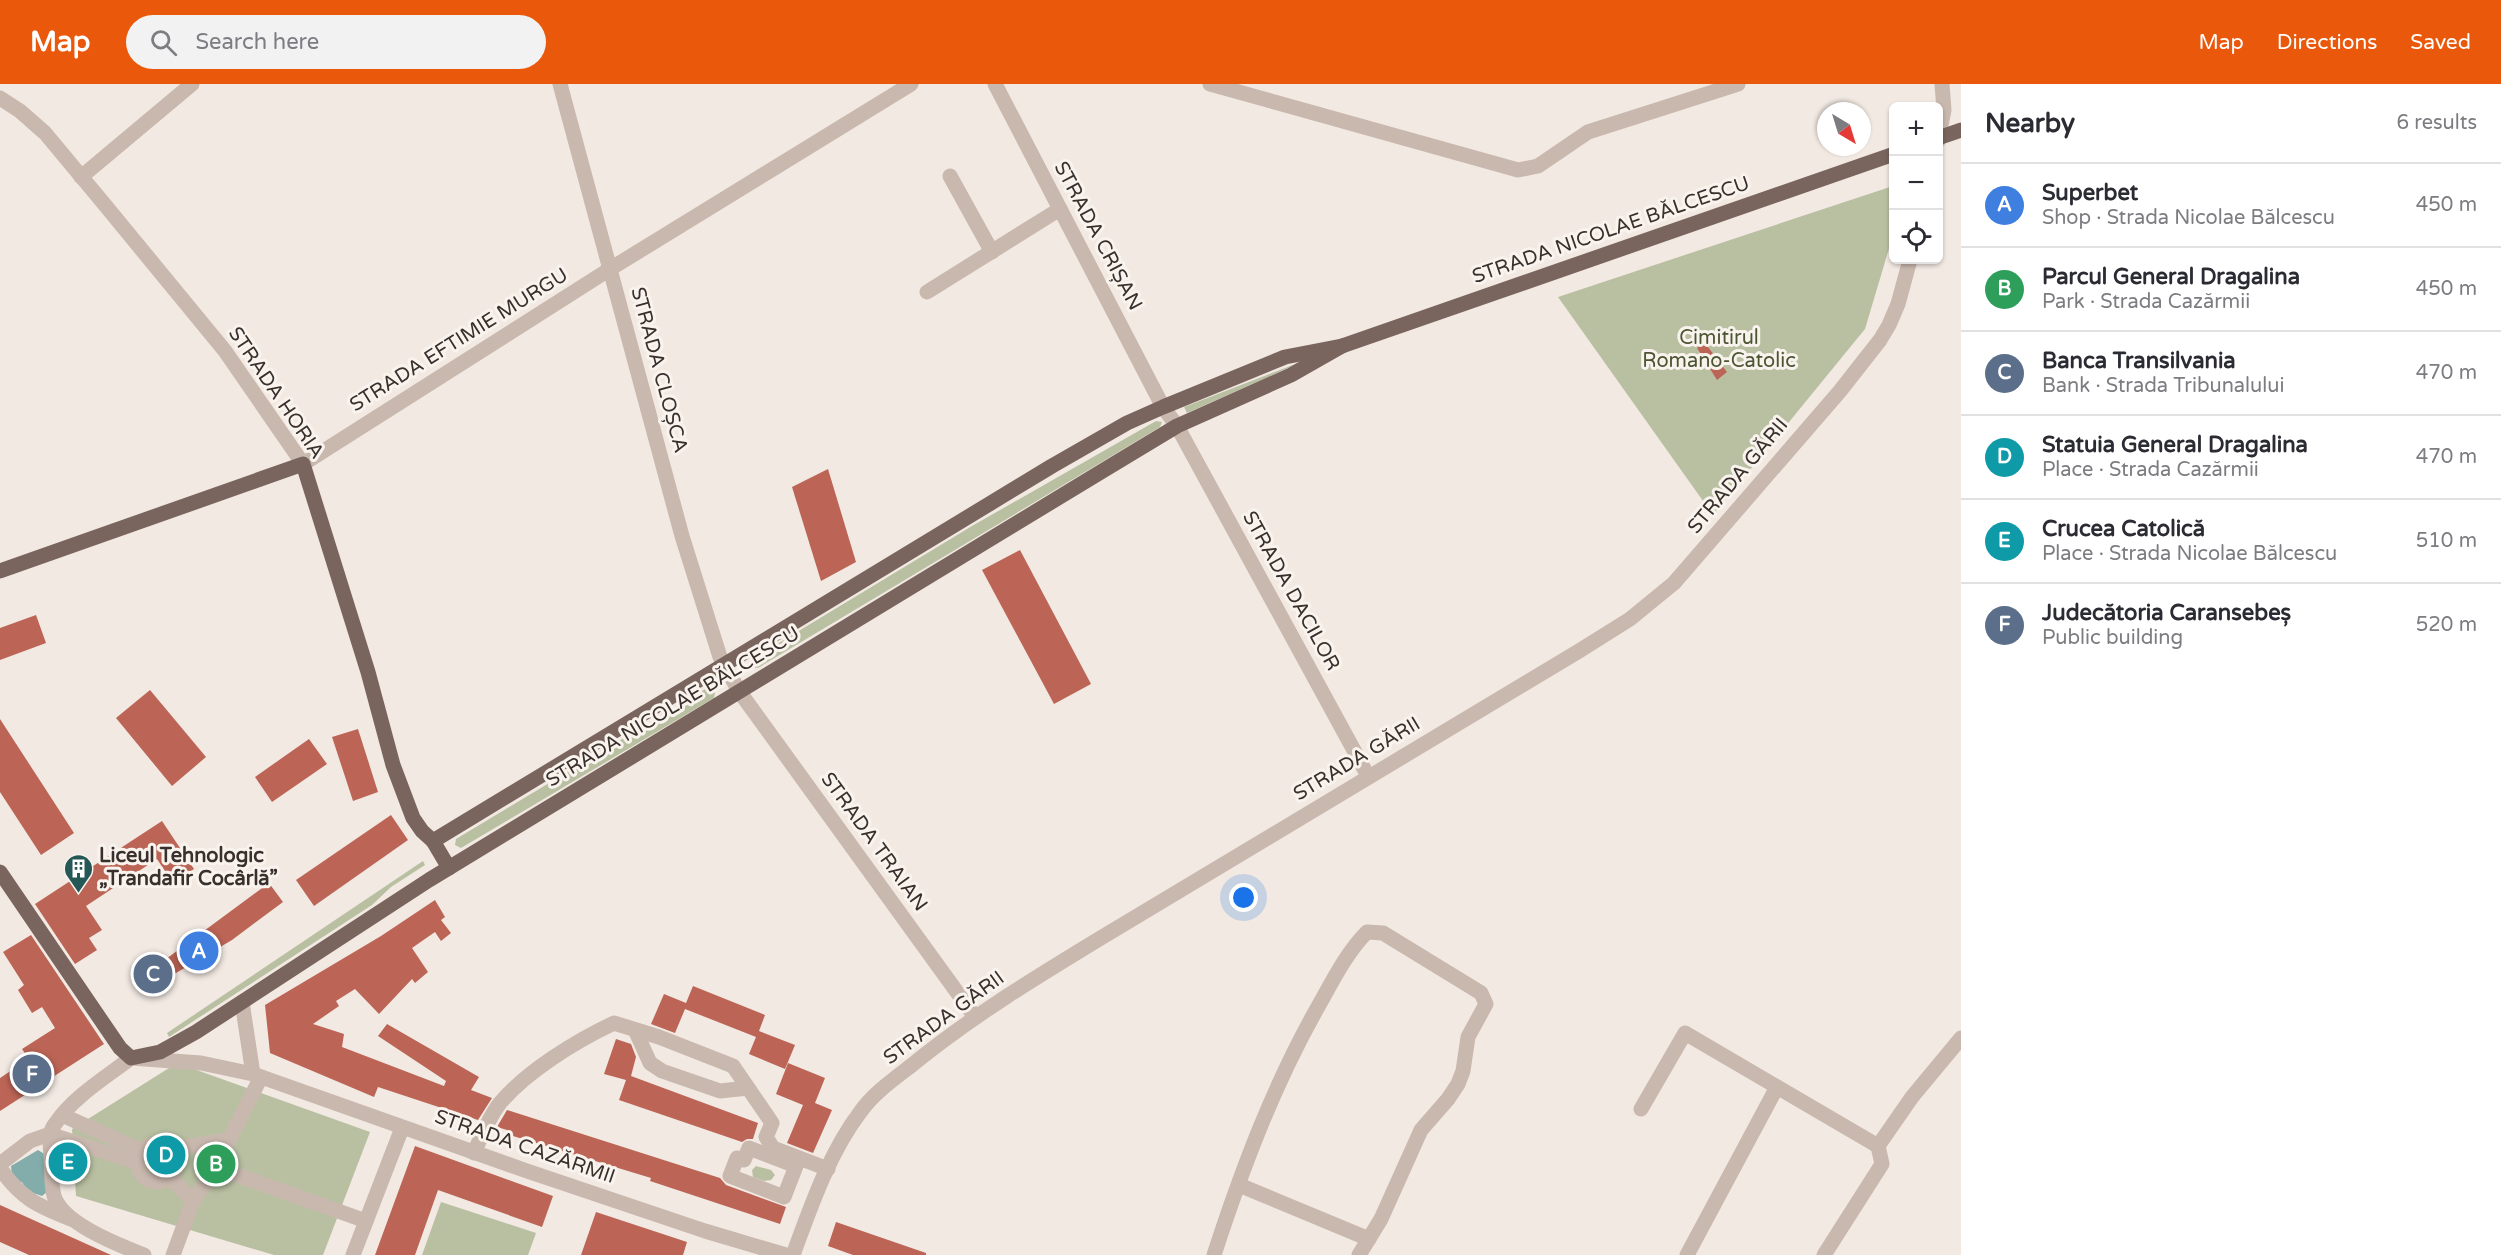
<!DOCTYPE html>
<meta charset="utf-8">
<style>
body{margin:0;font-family:"Varela Round",sans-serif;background:#f2f2f3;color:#2b2b33}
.controls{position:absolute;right:18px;top:18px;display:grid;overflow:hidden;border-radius:9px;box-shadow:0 2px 4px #0004}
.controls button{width:54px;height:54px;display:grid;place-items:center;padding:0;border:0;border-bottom:2px solid #e1e1e2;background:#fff;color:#2b2b33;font:30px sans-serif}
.compass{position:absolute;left:1817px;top:18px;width:54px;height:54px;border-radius:50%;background:#fff;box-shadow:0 2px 4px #0004;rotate:142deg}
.you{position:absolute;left:1244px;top:814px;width:21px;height:21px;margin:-15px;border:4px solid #fff;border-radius:50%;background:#1a73e8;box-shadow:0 0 0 9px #1a73e833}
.badge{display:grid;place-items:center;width:39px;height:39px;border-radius:50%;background:#ea580c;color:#fff;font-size:20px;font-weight:700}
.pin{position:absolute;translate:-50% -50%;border:3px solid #fff;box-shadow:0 2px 6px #0006}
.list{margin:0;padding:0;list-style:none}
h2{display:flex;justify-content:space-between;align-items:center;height:78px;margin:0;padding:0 24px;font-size:26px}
h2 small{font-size:20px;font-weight:400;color:#7c7c81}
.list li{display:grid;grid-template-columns:39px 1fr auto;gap:18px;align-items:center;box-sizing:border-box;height:84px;padding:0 24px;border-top:2px solid #e1e1e2}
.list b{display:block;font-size:22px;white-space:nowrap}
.list p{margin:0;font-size:20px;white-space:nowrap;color:#7c7c81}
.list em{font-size:20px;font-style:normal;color:#7c7c81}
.icon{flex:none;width:33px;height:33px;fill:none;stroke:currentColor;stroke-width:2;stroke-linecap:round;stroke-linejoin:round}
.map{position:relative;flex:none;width:1961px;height:1171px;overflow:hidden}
header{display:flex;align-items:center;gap:36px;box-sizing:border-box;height:84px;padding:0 30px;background:#ea580c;color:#fff}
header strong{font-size:28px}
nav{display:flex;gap:33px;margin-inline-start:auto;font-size:21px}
.search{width:420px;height:54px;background:#f2f2f3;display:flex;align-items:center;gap:15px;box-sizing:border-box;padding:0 21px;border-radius:33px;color:#7c7c81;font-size:22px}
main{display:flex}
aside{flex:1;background:#fff}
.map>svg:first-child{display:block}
</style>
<header>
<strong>Map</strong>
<div class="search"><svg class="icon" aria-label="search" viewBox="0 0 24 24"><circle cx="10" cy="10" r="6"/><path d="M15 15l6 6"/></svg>Search here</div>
<nav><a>Map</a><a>Directions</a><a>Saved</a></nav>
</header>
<main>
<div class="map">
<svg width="1961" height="1171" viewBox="0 0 1961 1171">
<rect width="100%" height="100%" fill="#f2e9e2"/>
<g fill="#b9c0a2">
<path d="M1893,102v49l-28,94 -152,186 -155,-218z"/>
<path d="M1306,276l-119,53 -3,-6z"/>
<path d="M1156,337l6,1 -2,5 -402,241 -6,-1 1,-7 11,-8 208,-126z"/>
<path d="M707,604h5l3,5 -1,5 -253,150 -6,-3 1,-6z"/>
<path d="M423,777l2,4 -34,22 -19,18 -203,132 -2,-4z"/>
<path d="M177,979l193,69 -47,123h-49l-198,-59 -4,-67z"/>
<path d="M756,1082l15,4 4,5 -4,5 -7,1 -11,-4 -1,-7z"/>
<path d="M441,1118l95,31 -8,22h-106z"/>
</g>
<path fill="#83adaa" d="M38,1066l8,5 1,37 -5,4 -18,-6 -1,-7 -11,-6 -1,-11z"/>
<g fill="#bc6556">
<path d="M1705,259l22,29 -10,8 -20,-32z"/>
<path d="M828,385l28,93 -35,19 -29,-94z"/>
<path d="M1020,466l71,134 -37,20 -72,-134z"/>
<path d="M36,531l10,28 -46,17v-32z"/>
<path d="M150,606l56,67 -34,29 -56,-68z"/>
<path d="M0,635l74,114 -33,22 -41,-63z"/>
<path d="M358,645l20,63 -25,9 -21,-64z"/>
<path d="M309,655l18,25 -55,38 -17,-25z"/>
<path d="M391,731l17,25 -94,66 -18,-26z"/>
<path d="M162,737l32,48 -21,14 -16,-24 -71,47 16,24 -13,8 8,12 -22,14 -40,-60z"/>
<path d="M269,799l14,19 -51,38 -56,33 -29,21 -15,-21 30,-20 4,6z"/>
<path d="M435,816l10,17 -4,3 10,13 -10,8 -6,-9 -23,16 16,24 -13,11 -3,-4 -33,35 -24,-25 -19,12 3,5 -26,18 31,10 -2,13 102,39 2,-5 -68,-45 9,-12 92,53 -8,13 21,8 -14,22 -100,-33 -4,10 -104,-44 -5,-48 116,-69z"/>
<path d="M31,851l73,109 -104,67v-33l29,-19 -7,-10 33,-21 -13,-21 -10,6 -14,-23 6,-5 -21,-33z"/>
<path d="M693,902l72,29 -6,16 36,14 -10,24 -36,-15 7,-17 -71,-28 -10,24 -24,-9 13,-30 22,9z"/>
<path d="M616,955l15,5 5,13 -5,19 127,47 -5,16h-6l-5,3 -123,-42 7,-20 -22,-6z"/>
<path d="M788,979l37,15 -10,25 17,7 -19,43 -26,-10 16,-38 -27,-11z"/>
<path d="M507,1026l213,68 6,7 60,22 -6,17 -130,-43 1,-3 -145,-44 1,-4 -10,-3z"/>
<path d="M415,1062l138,50 -11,31 -104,-37 -23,65h-40z"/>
<path d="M0,1121l111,50h-82l-29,-13z"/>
<path d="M596,1128l91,30 -4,13h-102z"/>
<path d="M836,1138l90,31v2h-73l-25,-9z"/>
</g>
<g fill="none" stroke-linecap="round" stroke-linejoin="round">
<g stroke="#c9b8ae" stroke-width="15">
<path d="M560,0l122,452 38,121 19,34 236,326"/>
<path d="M995,0l168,323 14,19 191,350"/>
<path d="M1210,0l308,86 20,-4 50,-34 150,-48"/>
<path d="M0,14l20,13 25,22 60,72 120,146 78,113 307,-195 301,-185"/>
<path d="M1938,57l6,-31 -2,-26"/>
<path d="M950,92l42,76"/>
<path d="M81,93l111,-93"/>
<path d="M927,208l133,-83"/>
<path d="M242,918l11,72"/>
<path d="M636,948l14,31 12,8 58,20 28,-3"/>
<path d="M1641,1025l44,-76 193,113"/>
<path d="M62,1031l80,36"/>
<circle cx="157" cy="1079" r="19"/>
<path d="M749,1064l47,18 -12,31 -54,-21 7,-18 7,2z"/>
<path d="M170,1065l59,-9"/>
<path d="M474,1069c7,-16 15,-36 26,-50 27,-32 76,-62 114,-80l45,14 74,29 39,57 -6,14 7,11 55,21"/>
<path d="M0,1080l30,-23 20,-7 88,29"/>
<path d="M215,1083l151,54"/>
<path d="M0,1084c20,30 38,38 71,51"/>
<path d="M170,1093l23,24"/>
<path d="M1239,1101l130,54"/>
<path d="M144,1171c-25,-10 -81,-31 -90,-59 -3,-11 -2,-26 -3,-37 0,-12 -4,-25 4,-35 18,-27 51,-47 76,-66l70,5 52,11 274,97 178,60 81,24"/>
<path d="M173,1171l20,-54 19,-27 49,-97"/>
<path d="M353,1171l49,-127"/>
<path d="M793,1171c18,-49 36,-102 68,-144 13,-18 33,-32 51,-46 60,-49 126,-89 192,-129l475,-285 51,-32 44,-36 166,-192 40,-51 9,-15 9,-21 12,-44"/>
<path d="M1214,1171c28,-86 60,-171 105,-250 14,-25 28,-53 48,-73l16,1 98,60 5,11 -18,33 -5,34 -5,13 -10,15 -27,31 -40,89 -22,36"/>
<path d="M1687,1171l90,-168"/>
<path d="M1824,1171l58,-91 -4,-18 34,-49 49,-59"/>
</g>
<g stroke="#79655e" stroke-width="15">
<path d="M0,487l303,-107 65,208 25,93 20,53 9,13 11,10 16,27"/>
<path d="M433,757l619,-375 75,-43 36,-16 122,-50 57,-11 552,-192"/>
<path d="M0,788l120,176 11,10 29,-6 36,-20 233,-152 680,-413 68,-41 114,-51 51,-29"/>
</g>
<path stroke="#79655e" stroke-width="15" d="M1938,54l23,-8"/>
</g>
<defs>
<symbol id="building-pin" viewBox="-11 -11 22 30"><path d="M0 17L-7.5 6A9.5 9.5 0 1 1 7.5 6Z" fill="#245756" stroke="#f9f3ee"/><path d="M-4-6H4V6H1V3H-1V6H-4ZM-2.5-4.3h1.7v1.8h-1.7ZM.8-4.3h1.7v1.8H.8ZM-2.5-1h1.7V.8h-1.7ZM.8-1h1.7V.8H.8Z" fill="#fff"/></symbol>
</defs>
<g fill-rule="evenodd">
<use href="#building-pin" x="62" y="768" width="33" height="45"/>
</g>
<g text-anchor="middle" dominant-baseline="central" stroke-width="6" stroke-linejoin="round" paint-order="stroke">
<g font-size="20" fill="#392f2c" stroke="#f9f3ee">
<text transform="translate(1611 146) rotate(-19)">STRADA NICOLAE BĂLCESCU</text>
<text transform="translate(1098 152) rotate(62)">STRADA CRIȘAN</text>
<text transform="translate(459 256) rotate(-32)">STRADA EFTIMIE MURGU</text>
<text transform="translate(659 286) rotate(75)">STRADA CLOȘCA</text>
<text transform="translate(276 309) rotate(56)">STRADA HORIA</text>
<text transform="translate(1738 392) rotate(-50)">STRADA GĂRII</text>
<text transform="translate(1291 507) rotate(61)">STRADA DACILOR</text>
<text transform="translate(673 623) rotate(-31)">STRADA NICOLAE BĂLCESCU</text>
<text transform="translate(1357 675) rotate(-31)">STRADA GĂRII</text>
<text transform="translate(874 758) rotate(54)">STRADA TRAIAN</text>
<text transform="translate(944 934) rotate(-36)">STRADA GĂRII</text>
<text transform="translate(525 1063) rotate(19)">STRADA CAZĂRMII</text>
</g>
<g font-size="20" fill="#4b5532" stroke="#f9f3ee">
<text x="1719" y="254">Cimitirul<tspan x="1719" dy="23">Romano-Catolic</tspan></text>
</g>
<g font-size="20" font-weight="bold" fill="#392f2c" stroke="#f9f3ee" text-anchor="start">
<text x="99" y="772">Liceul Tehnologic<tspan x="99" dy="23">„Trandafir Cocârlă”</tspan></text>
</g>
</g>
</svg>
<div class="controls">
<button>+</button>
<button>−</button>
<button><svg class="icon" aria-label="locate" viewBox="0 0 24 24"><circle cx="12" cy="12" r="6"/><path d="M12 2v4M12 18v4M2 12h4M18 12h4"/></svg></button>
</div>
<svg class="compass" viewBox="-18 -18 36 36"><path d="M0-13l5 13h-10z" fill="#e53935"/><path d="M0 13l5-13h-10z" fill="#7c7c81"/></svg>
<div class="you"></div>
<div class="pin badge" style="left:199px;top:867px;background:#3f7fe0">A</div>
<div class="pin badge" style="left:216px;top:1080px;background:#2e9e5b">B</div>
<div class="pin badge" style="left:153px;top:890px;background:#5c6f8a">C</div>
<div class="pin badge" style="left:166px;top:1071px;background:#0f9aa8">D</div>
<div class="pin badge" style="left:68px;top:1078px;background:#0f9aa8">E</div>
<div class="pin badge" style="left:32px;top:990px;background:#5c6f8a">F</div>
</div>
<aside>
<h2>Nearby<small>6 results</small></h2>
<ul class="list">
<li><span class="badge" style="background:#3f7fe0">A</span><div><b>Superbet</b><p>Shop · Strada Nicolae Bălcescu</p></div><em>450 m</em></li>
<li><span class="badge" style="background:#2e9e5b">B</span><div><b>Parcul General Dragalina</b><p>Park · Strada Cazărmii</p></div><em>450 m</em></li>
<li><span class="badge" style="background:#5c6f8a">C</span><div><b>Banca Transilvania</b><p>Bank · Strada Tribunalului</p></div><em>470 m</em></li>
<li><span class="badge" style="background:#0f9aa8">D</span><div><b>Statuia General Dragalina</b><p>Place · Strada Cazărmii</p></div><em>470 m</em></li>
<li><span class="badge" style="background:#0f9aa8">E</span><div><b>Crucea Catolică</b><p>Place · Strada Nicolae Bălcescu</p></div><em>510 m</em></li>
<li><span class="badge" style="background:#5c6f8a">F</span><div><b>Judecătoria Caransebeș</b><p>Public building</p></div><em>520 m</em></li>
</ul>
</aside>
</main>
